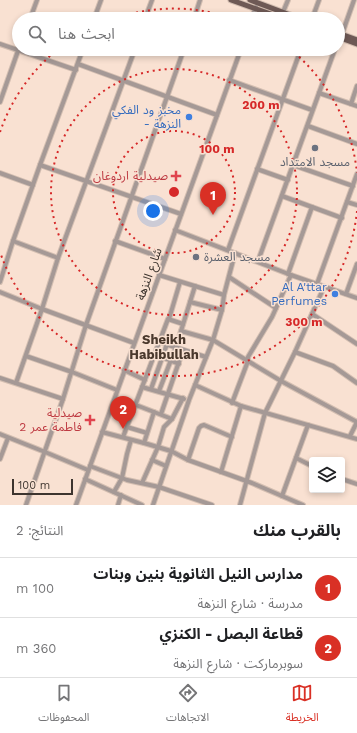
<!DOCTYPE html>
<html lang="ar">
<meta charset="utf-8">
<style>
body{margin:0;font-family:"Work Sans","Noto Sans Arabic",sans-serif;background:#f6f6f6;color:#202124;direction:rtl}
.controls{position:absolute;right:12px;bottom:12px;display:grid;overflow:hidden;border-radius:4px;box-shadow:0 2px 6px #0003}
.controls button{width:36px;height:36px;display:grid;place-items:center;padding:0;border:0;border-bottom:1px solid #e0e0e0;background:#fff;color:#202124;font:20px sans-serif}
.scale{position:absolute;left:12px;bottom:10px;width:61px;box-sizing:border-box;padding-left:4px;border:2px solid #3d342e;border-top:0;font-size:11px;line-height:14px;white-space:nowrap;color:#3d342e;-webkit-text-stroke:3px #f9e1d2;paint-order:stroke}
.you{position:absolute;left:153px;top:211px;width:14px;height:14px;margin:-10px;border:3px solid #fff;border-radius:50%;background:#1a73e8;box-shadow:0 0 0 6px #1a73e833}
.badge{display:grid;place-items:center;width:26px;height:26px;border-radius:50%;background:#d93025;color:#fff;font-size:13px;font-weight:700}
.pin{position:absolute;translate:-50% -33px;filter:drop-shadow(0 1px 2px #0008)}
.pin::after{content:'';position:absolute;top:21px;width:14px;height:12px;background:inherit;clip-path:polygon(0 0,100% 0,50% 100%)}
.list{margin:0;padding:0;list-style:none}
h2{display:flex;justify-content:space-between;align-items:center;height:52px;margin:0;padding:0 16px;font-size:17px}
h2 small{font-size:13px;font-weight:400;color:#757577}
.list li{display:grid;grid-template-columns:26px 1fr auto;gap:12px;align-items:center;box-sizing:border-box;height:60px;padding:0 16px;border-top:1px solid #e0e0e0}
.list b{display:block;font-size:15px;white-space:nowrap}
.list p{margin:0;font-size:13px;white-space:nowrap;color:#757577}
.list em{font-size:13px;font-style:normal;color:#757577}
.icon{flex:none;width:22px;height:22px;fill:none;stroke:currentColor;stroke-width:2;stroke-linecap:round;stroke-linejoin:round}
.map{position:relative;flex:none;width:357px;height:505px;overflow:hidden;direction:ltr}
.search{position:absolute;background:#fff;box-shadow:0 2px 6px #0003;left:12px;right:12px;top:12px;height:44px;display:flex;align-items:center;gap:10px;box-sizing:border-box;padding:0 14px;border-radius:22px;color:#757577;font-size:15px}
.sheet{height:172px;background:#fff}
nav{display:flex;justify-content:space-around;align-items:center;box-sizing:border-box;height:56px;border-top:1px solid #e0e0e0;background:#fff;font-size:11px;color:#757577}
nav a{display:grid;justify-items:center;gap:2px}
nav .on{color:#d93025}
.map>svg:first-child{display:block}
</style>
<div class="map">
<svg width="357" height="505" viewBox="0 0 357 505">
<rect width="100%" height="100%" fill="#f9e1d2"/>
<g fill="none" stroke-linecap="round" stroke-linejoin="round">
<defs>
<g id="minor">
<path d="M283,12l5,-12"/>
<path d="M30,19l7,-19"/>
<path d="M94,19l7,-19"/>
<path d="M145,19l7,-19"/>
<path d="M194,19l6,-19"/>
<path d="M251,19l5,-12"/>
<path d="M312,19l7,-19"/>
<path d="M342,34l12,-34"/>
<path d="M0,44l76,26"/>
<path d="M78,64l139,51"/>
<path d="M229,80l83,30"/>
<path d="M319,93l38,13"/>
<path d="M0,102l19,-54"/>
<path d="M351,104l6,-18"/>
<path d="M308,126l49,18"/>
<path d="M40,165l141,49"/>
<path d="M293,165l60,21"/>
<path d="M257,169l31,11"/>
<path d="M0,173l33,12"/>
<path d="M282,196l60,22"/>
<path d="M347,202l10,3"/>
<path d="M175,230l116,45 66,23"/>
<path d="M13,241l45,17"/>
<path d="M115,241l50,18"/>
<path d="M228,250l73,-201"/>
<path d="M258,261l77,-212"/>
<path d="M288,274l24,-67"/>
<path d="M159,275l65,20"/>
<path d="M229,277l47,31"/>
<path d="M0,282l13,-41 27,-76 43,-116"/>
<path d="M317,284l40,-110"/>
<path d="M0,292l42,17 92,34"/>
<path d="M346,294l11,-30"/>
<path d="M190,302l32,8"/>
<path d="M312,314l45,30"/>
<path d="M169,319l11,-37"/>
<path d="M181,331l32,9 68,41 76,41"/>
<path d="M159,342l47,15"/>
<path d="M295,352l38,14 24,17"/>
<path d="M154,354l25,10"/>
<path d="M26,356l46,16 45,18"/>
<path d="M124,370l21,10"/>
<path d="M0,378l63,21"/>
<path d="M16,383l26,-74 16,-51 77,-209"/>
<path d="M195,385l46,21 116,33"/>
<path d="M142,387l42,12"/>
<path d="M151,389l16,-45"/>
<path d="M159,391l17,-44 19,-61"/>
<path d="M232,403l16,-42v-4l24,-40 19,-42"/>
<path d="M136,405l36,14"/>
<path d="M161,414l22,-64"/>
<path d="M127,427l20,6"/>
<path d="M102,432l42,11 27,8 17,9 64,23 51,22"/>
<path d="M0,434l45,18 43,18"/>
<path d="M350,436l7,-14"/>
<path d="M123,437l45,-118 15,5"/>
<path d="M144,443l10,-31"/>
<path d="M296,458l16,8"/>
<path d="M0,459l8,-21"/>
<path d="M152,460l14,6"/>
<path d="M188,460l11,-32 2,-2 3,-1 28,12"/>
<path d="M90,466l37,14 32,7 53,18"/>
<path d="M221,472l20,-66"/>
<path d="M85,479l57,26"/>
<path d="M342,479l15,5"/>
<path d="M142,483l16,-36 6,-20 8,-8 11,-21"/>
<path d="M114,492l8,-14 5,-24 4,-14"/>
<path d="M282,496l26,-71"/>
<path d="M26,505l37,-106 23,-74 98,-276"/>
<path d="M76,505l165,-456"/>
<path d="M118,505l3,-10"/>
<path d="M153,505l36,-105 24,-60 9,-30 2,-15 11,-42"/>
<path d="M240,505l25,-92 30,-61 29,-65"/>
</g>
<g id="major">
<path d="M231,0l54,19"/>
<path d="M250,0l51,19"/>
<path d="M338,33l19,7"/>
<path d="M338,37l19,7"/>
</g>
</defs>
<use href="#minor" stroke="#d3beb1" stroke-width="6"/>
<use href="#major" stroke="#d3beb1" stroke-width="7"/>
<use href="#minor" stroke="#a59996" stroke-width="4"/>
<use href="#major" stroke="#6e5955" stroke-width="5"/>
</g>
<g fill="none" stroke="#d62828" stroke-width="2" stroke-dasharray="2 4">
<circle cx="174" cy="192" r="61"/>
<circle cx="174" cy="192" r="123"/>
<path d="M357 211A184 184 0 0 1 0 252M0 132A184 184 0 0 1 58 49M113 19A184 184 0 0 1 235 19M290 49A184 184 0 0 1 357 173"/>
</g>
<g fill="#3f7fe0" stroke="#f9e1d2" stroke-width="1.5">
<circle cx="189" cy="117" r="4"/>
<circle cx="335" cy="294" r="4"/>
</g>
<g fill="#6b7280" stroke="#f9e1d2" stroke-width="1.5">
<circle cx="315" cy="148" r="4"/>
<circle cx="196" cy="257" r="4"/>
</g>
<g fill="#e0444e" stroke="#f9e1d2" stroke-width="1.5">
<path d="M174 170h4v4h4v4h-4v4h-4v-4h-4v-4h4z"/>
<path d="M88 414h4v4h4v4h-4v4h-4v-4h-4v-4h4z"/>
</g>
<g text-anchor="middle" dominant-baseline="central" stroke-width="3" stroke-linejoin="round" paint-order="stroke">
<g font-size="12" fill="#366cbe" stroke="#f9e1d2" text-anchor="end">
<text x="181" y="110">مخبز ود الفكي<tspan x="181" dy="14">- النزهة</tspan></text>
<text x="327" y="287">Al A'ttar<tspan x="327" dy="14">Perfumes</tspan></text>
</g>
<g font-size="12" fill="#5b616d" stroke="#f9e1d2">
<text x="315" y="162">مسجد الامتداد</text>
<text x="204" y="257" text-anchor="start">مسجد العشرة</text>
</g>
<g font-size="12" fill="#be3a42" stroke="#f9e1d2" text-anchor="end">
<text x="168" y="176">صيدلية اردوغان</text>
<text x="82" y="413">صيدلية<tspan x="82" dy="14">فاطمة عمر 2</tspan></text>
</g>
<g font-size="12" fill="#3d342e" stroke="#f9e1d2">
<text transform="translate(149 274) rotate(-70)">شارع النزهة</text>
</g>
<g font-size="13" font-weight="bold" fill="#4a382c" stroke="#f9e1d2">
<text x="164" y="339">Sheikh<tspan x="164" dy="15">Habibullah</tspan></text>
</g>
</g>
<circle cx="174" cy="192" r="6" fill="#d62828" stroke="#f9e1d2" stroke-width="2"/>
<g font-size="12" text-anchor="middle" font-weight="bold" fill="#d62828" stroke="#f9e1d2" stroke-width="3" stroke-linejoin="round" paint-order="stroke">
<text x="261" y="109">200 m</text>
<text x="217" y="153">100 m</text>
<text x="304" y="326">300 m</text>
</g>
</svg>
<div class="controls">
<button><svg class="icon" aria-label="layers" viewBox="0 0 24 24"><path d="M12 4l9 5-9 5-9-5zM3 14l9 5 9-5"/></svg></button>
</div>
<div class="scale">100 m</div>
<div class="you"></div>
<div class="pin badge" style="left:213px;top:215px">1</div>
<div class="pin badge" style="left:123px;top:429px">2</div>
<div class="search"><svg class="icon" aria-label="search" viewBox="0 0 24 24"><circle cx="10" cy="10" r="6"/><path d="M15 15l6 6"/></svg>ابحث هنا</div>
</div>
<section class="sheet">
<h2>بالقرب منك<small>النتائج: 2</small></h2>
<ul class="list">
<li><span class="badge">1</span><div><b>مدارس النيل الثانوية بنين وبنات</b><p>مدرسة · شارع النزهة</p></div><em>100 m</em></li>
<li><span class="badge">2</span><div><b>قطاعة البصل - الكنزي</b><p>سوبرماركت · شارع النزهة</p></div><em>360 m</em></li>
</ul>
</section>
<nav>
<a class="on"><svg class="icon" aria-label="map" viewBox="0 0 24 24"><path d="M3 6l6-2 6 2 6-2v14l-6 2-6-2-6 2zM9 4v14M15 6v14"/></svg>الخريطة</a>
<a><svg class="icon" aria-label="directions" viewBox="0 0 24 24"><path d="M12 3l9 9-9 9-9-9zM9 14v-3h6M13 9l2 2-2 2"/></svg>الاتجاهات</a>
<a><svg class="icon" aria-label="saved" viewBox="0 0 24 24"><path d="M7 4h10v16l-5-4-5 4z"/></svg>المحفوظات</a>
</nav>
